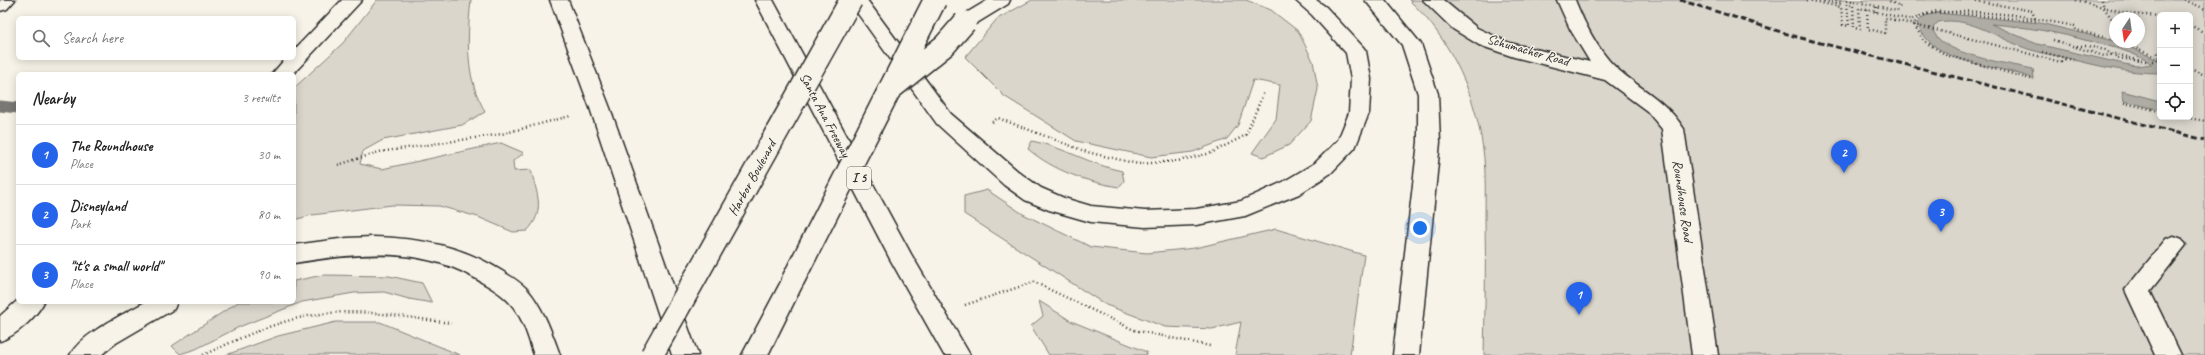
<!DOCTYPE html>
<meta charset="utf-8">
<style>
body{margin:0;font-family:Caveat,sans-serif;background:#f2f2f2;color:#222}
.controls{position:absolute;right:12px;top:12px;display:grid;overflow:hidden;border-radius:6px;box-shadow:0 2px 10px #0003}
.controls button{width:36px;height:36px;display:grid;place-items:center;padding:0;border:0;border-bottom:1px solid #e0e0e0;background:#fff;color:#222;font:20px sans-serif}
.compass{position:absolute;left:2109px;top:12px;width:36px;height:36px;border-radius:50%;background:#fff;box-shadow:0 2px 10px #0003;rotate:193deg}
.you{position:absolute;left:1420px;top:228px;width:14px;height:14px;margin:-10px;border:3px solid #fff;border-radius:50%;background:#1a73e8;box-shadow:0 0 0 6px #1a73e833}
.badge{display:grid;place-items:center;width:26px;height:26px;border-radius:50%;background:#2563eb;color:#fff;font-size:13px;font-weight:700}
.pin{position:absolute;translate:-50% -33px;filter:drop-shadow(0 1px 2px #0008)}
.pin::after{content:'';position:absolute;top:21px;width:14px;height:12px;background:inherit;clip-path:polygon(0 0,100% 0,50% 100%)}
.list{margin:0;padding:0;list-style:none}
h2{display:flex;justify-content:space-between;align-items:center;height:52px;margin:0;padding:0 16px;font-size:17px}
h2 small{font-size:13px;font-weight:400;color:#767676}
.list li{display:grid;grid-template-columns:26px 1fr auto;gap:12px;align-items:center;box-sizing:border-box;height:60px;padding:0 16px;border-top:1px solid #e0e0e0}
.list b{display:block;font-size:15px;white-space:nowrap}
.list p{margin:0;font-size:13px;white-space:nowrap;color:#767676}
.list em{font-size:13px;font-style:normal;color:#767676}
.icon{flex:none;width:22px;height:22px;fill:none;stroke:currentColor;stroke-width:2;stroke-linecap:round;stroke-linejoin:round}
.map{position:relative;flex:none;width:2205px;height:355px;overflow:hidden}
.search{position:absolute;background:#fff;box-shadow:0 2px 10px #0003;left:16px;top:16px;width:280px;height:44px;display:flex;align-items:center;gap:10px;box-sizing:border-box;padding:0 14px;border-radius:6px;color:#767676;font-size:15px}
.panel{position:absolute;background:#fff;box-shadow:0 2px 10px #0003;left:16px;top:72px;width:280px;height:232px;border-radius:6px}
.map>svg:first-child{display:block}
</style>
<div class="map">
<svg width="2205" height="355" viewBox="0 0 2205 355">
<rect width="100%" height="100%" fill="#f7f3e8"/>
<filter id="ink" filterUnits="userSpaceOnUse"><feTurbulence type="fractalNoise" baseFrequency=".025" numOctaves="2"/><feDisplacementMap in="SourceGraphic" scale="8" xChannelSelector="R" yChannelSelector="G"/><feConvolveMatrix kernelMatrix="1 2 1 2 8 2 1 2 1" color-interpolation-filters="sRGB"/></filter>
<g filter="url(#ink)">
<g fill="#dad6cc" stroke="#82807c" fill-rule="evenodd">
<path d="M377,0h94c-3,27 -5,60 3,86 2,9 7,17 11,26l-23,13 -79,15 -20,11 -3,13 22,5 119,-26 23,10 -11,8 1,10 17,-1c6,24 15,41 -4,61l-14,1 -35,-15 -39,-11 -47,-1 -80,10 -18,5v-132l49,-45z"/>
<path d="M1032,0h214l25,10 27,21 15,30 5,28 -7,32 -22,24 -26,12 -11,-4 24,-34 4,-34 -27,-5 -15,45 -11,14 -34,13 -42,5 -75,-16 -72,-45 -39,-39 32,-38z"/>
<path d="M1409,0h796v355h-721c1,-45 2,-91 1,-136 0,-21 1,-41 -1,-61 -6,-59 -32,-118 -75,-158zM2160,15h30v102h-30zM2115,18h24v24h-24z"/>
<path d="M1032,141c32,6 59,24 90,30l2,10 -5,6c-32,-5 -65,-16 -91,-38z"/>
<path d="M987,190l36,24 68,33 56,6 48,-5 81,-19 88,26 -14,100h-115l6,-33 -29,7 -47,-2 -59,-22 -142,-91v-18z"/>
<path d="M323,275l66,1 33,7 10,20 -23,-4 -25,-7 -30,1 -52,9 -63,25 -43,22 -16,5 -8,-8 66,-44h56v-21z"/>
<path d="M1039,301l32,20 76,31 -1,3h-97l-18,-29 12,-10z"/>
<path d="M336,322h44l80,33h-234l52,-19z"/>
</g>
<g fill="#afaca4" stroke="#7a7874" fill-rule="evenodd">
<path d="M1938,13l102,10 78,19 42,19v12c-33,0 -62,-7 -93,-15 -13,-3 -27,-5 -39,-9 -30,-10 -57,-33 -90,-27l-5,6c2,26 78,36 100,41l1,10c-37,-16 -100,-12 -117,-56l7,-7zM1991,24c37,3 65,8 101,18 21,5 42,10 60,22l-15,2 -13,-2 -87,-20z"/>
<path d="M2122,91l38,10v9l-36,-9z"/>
</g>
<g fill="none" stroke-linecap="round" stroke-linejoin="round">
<path stroke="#7a7874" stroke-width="11" d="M0,106l18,2"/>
<defs>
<g id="service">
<path d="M1423,0h20l34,28 33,15 80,19 -20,-33 -13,-29h18c10,25 25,55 46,72 24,20 45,29 63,57l34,226h-26l-30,-226 -15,-18 -42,-31 -91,-23 -35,-12 -26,-16z"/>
<path d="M2174,236l8,3 4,6 -36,46 31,64h-26l-30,-65 41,-51z"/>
</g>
<path id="minor" d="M0,0h15l-8,9 -7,2z"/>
<path id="primary" d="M793,271l8,3 4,6 -37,75h-26l43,-81z"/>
<g id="motorway">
<path d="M342,0h20l-69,74h-21l14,-16h8v-8z"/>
<path d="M550,0h18l42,108 88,247h-26l-82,-247z"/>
<path d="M755,0h18l138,254 59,101h-26l-54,-96z"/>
<path d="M848,0h19l84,114 69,59 21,15 23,10 27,8 54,5 51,-2 45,-8 42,-19 32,-19 23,-23 11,-27 2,-34 -5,-26 -34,-38 -17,-15h21l10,7 37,40 3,4 5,28 -2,34 -14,35 -24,25 -32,21 -54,22 -49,9 -51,2 -54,-5 -42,-12 -24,-10 -21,-15 -67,-61z"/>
<path d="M988,0h22l-2,4 -36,22 -7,2 -7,-2 -3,-4 3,-4z"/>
<path d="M1365,0h20l36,44 17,50 2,48 -21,213h-26l25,-213v-48l-16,-49z"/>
<path d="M373,237c47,1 89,9 129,34 8,5 18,11 25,18 16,18 25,44 33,66h-26c-6,-18 -11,-38 -24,-52 -7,-8 -18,-15 -27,-20 -57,-37 -124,-31 -189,-20v-18l53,-7z"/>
<path d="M18,300v2h26c-8,15 -28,34 -44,39v-25z"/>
<path d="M145,302h32l-3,7 -58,34 -15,12h-31c12,-22 53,-40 75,-53z"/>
</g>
</defs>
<use href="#service" stroke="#2b2b2b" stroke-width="3"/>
<use href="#minor" stroke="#2b2b2b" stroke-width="3"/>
<use href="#primary" stroke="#2b2b2b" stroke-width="3"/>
<use href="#motorway" stroke="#2b2b2b" stroke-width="3"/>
<g stroke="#2b2b2b" stroke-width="2.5" stroke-dasharray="1 3" stroke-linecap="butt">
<path d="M1807,0l34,7 2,18 6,1 -2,-22 6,1 1,23 6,1 -1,-21 52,12 14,-6 40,-3 49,4 61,11 1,4 39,10"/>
<path d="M1820,0l21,4v-2l-8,-2"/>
<path d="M1847,0l29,6"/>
<path d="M1863,0l3,1"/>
<path d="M1972,0l60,11 4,10 -99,-10 -18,6 -5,7 10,17 22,14 88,25"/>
<path d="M2076,0l54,14 30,2"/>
<path d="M2102,0l2,8 11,15"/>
<path d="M2185,0l20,9"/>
<path d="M1867,10l1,19 17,4v-15l9,2"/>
<path d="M1876,12v-6l21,5 3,-5 -11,-5 2,-1"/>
<path d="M2190,25l15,8"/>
<path d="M1968,38l93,24 6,-4"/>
<path d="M2053,40l51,16 12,-2 25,7"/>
<path d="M2122,42l38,17"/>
<path d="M2077,46h11l17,4 12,8 24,3"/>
<path d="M2042,52l35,9"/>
<path d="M2190,69l15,6"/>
<path d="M2124,103l36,8"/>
<path d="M2183,117l22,4"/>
<path d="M992,122l6,-4 89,34 51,12 40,-3 33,-8 35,-18 18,-43"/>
<path d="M338,165l41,-13 123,-18 68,-18"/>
<path d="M965,305l69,-23 100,48 76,16"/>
<path d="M203,355c38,-17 76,-36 118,-41 43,-6 87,4 130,9"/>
</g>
<use href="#service" fill="#f7f3e8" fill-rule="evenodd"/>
<use href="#minor" fill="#f7f3e8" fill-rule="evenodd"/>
<use href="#primary" fill="#f7f3e8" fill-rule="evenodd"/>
<use href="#motorway" fill="#f7f3e8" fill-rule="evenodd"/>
<path stroke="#2b2b2b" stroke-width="3" stroke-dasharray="6 3" stroke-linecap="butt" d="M1680,0l117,37 408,103"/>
<defs>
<g id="primary-bridge">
<path d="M793,280l142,-280"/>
<path d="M652,355l199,-355"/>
</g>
<path id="motorway-bridge" d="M888,91l57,-46 20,-23"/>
</defs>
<use href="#primary-bridge" stroke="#2b2b2b" stroke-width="25" stroke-linecap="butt"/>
<use href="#motorway-bridge" stroke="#2b2b2b" stroke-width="25" stroke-linecap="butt"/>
<g stroke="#2b2b2b" stroke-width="2.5" stroke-dasharray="1 3" stroke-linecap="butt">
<path d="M1894,20l74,18"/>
<path d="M2141,61h16l2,-4 -2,-7"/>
</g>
<use href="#primary-bridge" stroke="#f7f3e8" stroke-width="22"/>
<use href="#motorway-bridge" stroke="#f7f3e8" stroke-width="22"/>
</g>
</g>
<g text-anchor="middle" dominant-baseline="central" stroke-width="3" stroke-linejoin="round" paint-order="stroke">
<rect fill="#f7f3e8" stroke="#686764" stroke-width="1" x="847" y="167" width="24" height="22" rx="3"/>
<g font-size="13" font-weight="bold" fill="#2b2b2b">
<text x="859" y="178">I 5</text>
</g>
<g font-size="14" fill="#2b2b2b" stroke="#f7f3e8">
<text transform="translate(1528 50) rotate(16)">Schumacher Road</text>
<text transform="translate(825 115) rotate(62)">Santa Ana Freeway</text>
<text transform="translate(752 178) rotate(-61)">Harbor Boulevard</text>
<text transform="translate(1683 201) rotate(82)">Roundhouse Road</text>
</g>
</g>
</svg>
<div class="controls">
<button>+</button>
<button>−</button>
<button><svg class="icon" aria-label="locate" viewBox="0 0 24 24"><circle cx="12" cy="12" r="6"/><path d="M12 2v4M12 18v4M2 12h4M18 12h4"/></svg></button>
</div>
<svg class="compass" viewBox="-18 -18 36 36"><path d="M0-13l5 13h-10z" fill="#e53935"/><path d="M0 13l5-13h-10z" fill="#767676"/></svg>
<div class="you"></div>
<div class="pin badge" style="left:1579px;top:315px">1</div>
<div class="pin badge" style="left:1844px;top:173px">2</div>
<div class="pin badge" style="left:1941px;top:232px">3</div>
<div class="search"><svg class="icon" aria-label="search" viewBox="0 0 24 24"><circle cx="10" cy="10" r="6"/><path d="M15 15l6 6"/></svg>Search here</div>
<section class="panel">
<h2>Nearby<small>3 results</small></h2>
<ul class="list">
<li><span class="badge">1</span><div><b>The Roundhouse</b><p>Place</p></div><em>30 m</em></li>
<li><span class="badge">2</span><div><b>Disneyland</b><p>Park</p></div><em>80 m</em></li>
<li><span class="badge">3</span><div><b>&quot;it's a small world&quot;</b><p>Place</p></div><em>90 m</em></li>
</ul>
</section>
</div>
